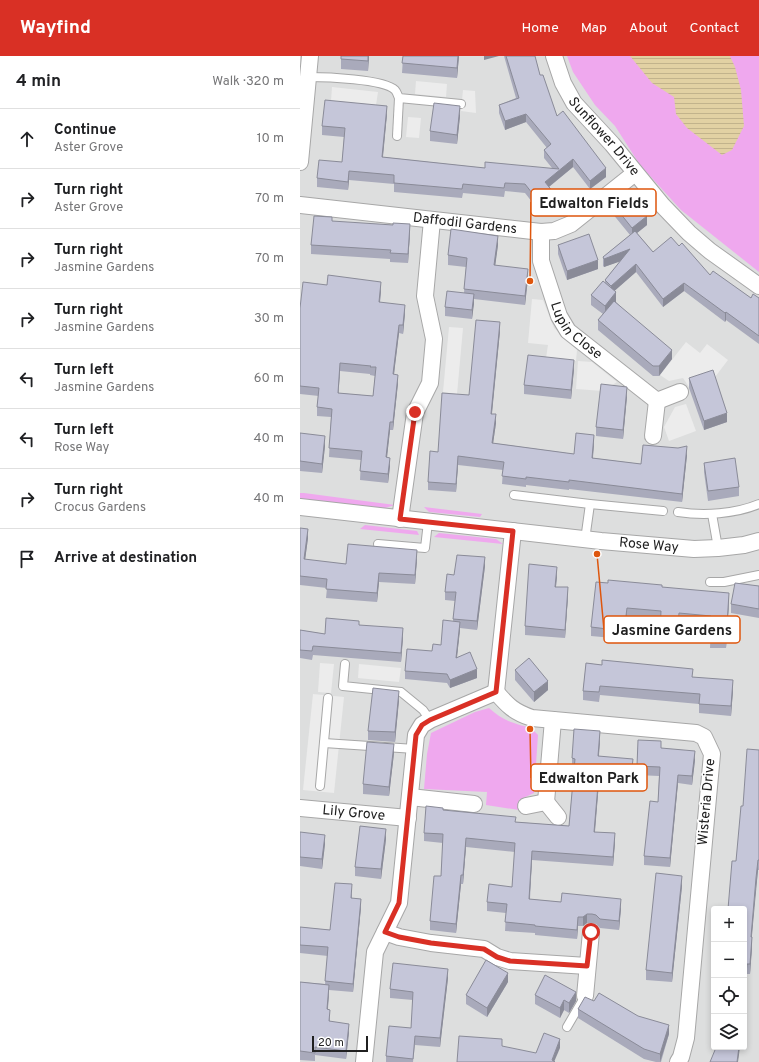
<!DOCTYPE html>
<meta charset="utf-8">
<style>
body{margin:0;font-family:Overpass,sans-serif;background:#f6f6f6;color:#202124}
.controls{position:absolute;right:12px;bottom:12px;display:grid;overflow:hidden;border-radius:4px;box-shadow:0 2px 6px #0003}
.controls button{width:36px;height:36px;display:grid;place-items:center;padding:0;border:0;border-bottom:1px solid #e0e0e0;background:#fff;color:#202124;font:20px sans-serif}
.scale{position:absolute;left:12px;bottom:10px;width:56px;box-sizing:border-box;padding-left:4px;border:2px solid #202020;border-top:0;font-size:11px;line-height:14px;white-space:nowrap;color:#202020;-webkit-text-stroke:3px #fff;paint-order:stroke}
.stop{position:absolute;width:12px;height:12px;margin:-9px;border:3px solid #d93025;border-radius:50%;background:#fff}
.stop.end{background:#d93025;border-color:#fff;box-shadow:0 1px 4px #0008}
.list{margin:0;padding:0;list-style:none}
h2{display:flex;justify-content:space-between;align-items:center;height:52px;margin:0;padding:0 16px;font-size:17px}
h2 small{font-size:13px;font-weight:400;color:#757577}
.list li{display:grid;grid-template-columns:26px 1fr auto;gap:12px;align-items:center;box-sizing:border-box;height:60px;padding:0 16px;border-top:1px solid #e0e0e0}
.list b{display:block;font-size:15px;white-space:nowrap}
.list p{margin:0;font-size:13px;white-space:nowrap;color:#757577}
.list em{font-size:13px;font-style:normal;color:#757577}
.icon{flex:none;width:22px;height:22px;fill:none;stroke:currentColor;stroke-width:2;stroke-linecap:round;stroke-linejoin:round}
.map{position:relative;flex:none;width:459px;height:1006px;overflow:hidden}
header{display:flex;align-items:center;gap:24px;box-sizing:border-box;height:56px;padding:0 20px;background:#d93025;color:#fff}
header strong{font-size:19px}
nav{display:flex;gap:22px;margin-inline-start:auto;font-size:14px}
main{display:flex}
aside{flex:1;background:#fff}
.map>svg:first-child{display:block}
</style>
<header>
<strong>Wayfind</strong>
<nav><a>Home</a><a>Map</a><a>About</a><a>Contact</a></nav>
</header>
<main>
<aside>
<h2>4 min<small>Walk · 320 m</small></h2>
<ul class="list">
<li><svg class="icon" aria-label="ahead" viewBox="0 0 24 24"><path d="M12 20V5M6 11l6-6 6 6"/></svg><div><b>Continue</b><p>Aster Grove</p></div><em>10 m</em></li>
<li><svg class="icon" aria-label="right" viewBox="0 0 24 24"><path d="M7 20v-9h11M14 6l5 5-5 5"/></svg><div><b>Turn right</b><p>Aster Grove</p></div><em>70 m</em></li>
<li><svg class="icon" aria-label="right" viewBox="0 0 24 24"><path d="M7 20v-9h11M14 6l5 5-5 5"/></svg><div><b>Turn right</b><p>Jasmine Gardens</p></div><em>70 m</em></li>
<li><svg class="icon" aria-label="right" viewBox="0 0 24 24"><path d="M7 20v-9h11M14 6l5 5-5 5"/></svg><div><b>Turn right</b><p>Jasmine Gardens</p></div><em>30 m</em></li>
<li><svg class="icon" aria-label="left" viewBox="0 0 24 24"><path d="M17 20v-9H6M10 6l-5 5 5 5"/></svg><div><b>Turn left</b><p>Jasmine Gardens</p></div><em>60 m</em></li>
<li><svg class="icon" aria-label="left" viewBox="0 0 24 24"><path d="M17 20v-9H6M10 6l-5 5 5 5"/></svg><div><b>Turn left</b><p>Rose Way</p></div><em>40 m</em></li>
<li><svg class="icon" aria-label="right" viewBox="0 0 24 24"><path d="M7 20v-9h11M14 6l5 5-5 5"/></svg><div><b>Turn right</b><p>Crocus Gardens</p></div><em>40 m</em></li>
<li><svg class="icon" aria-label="arrive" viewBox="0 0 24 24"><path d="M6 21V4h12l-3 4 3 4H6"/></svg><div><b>Arrive at destination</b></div></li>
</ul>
</aside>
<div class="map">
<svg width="459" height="1006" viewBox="0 0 459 1006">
<defs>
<pattern id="water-rules" width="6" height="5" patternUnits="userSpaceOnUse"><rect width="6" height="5" fill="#e2d1a3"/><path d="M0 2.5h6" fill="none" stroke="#c2b38c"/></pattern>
</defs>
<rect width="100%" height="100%" fill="#e8e6f1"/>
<path fill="#dddede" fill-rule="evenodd" d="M0,0h459v1006h-459zM414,853h30v138h-30z"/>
<g fill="#efa8ee">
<path d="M267,0h192v216l-78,-62 -41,-45 -25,-39 -20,-21 -22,-33z"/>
<path d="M0,437h4l91,12 -10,3 -85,-9z"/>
<path d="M124,451l58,7 -2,3 -51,-5z"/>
<path d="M65,469l52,6 2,4 -59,-6z"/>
<path d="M139,477l57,6 7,5 -69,-7z"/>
<path d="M189,652c8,7 15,12 25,15 12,5 14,1 24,12l-4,58 -15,7v10l-33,-5 1,-13 -63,-3 3,-35 4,-21 44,-21z"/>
</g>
<g fill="#ececec">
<path d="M116,25l31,3 -1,13 -31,-3z"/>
<path d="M32,31l46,5 -2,13 -45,-4z"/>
<path d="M163,34l12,1 1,22 -15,-2z"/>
<path d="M108,61l13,1 -2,20 -13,-1z"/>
<path d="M232,243l11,1 11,28 23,22 -1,11 -30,-3 2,-13 -20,-2z"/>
<path d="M149,271l14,1 -6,66 -14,-2z"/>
<path d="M386,286l14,11 7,-9 21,16 -13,17 -26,10 -6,-9 -14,3 -9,-6z"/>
<path d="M278,305l14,1 25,20 -14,9 -27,-2z"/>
<path d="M386,348l10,27 -27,10 -5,-14 11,-20z"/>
<path d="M20,607l14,1 -3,29 -13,-1z"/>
<path d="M59,608l42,4 -2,14 -41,-4z"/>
<path d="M13,638l31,3 -10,96 -31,-3z"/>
</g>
<path fill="url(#water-rules)" d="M330,0h100l5,11 6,23 3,36 -12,24 -10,5 -35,-27 -11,-14 -2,-17 -22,-14z"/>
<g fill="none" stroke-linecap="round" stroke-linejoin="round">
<defs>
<g id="service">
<path d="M8,21c17,0 76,2 87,13 2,2 3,6 4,8l62,6"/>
<path d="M97,80l2,-38"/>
<path d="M214,439l76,9 73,7"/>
<path d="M378,456c26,4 57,2 81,-8"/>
<path d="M412,458l6,34"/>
<path d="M285,484l5,-36"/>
<path d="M78,488l47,4 3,-26"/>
<path d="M410,526h14l35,-7"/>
<path d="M45,608l-2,22 58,6 22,18 7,10"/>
<path d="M24,687l91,6"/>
<path d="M20,730l8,-88"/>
<path d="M267,971l18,-31"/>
</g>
<g id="minor">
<path id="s1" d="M254,0l9,27 11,20 38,41 50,61 27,28 21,18 49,35"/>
<path d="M0,106l10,-106"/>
<path id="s2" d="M0,149l241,27 13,-1 17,-7 64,-51"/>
<path id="s3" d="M241,176v29l18,55 9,15 89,70 23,-9"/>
<path d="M353,380l4,-35"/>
<path id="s4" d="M0,451l301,34 93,8 24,-1 26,-3 15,-4"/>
<path d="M100,463l15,-106 15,-30 4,-44 -9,-43 7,-76"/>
<path d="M196,636c12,14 18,20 36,26l164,15 8,4 8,17 -26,284 -5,19 -3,5"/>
<path d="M196,636l17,-161"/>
<path d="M110,741l64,7"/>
<path d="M246,746l7,-82"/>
<path d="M226,750l20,-4 12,15"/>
<path id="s5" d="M0,752l108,10"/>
<path d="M85,876l14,5 32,6 53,6 13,8 13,4 77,5"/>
<path d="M285,940l6,-64"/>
<path d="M64,1006l11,-110 24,-49 17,-168 6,-10 8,-5 66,-28"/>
</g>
</defs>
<use href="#service" stroke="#a7a7a7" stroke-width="10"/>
<use href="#minor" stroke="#a7a7a7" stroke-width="18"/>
<use href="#service" stroke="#fff" stroke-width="8"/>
<use href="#minor" stroke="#fff" stroke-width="16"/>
</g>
<g fill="#a9aabb" fill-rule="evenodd">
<path d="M41,0h28l-1,15 -27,-2z"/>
<path d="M103,0h56l-2,22 -55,-5z"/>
<path d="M204,0h31l5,19 17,41 49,61 -16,12 -17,-22 -24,20 8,18 -14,11 -18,-23 -20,-2 -1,6 -41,-4 -1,5 -68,-6v-8l-45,-4 -1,10 -31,-3v-9l25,-16 2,-25 -22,-2v-9l65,-12 -4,43 102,11h67l-8,-10v-8l3,-2 -21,-26 -21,8 -6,-17v-8l17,-7z"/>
<path d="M160,60l-3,28 -27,-3v-10z"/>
<path d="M312,147l35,22 -10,8 16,19 26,-6 31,29 41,23h8v46l-33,-24 -1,2 -41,-31 -21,16 -27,-35 -22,19 2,11 56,57 -13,17h-6l-55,-46v-10l5,-6 -12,-9v-10l14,-12v-3l15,-19 -16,6 -1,-1v-9l27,-22 -18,-22z"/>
<path d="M32,165l78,12 -2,30 -18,-1v-3l-79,-5v-9z"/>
<path d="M198,189l-3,20 33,13 -3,27 -51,-6 -2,20 -27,-3v-9l19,-14 2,-26 -18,-2v-10z"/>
<path d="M258,189l40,24 -31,11 -9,-26z"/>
<path d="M27,229l54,5 -1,13 25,10 -2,21 -4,-1 -5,41 4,9 -5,47h-3l-3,27 3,9 -2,17 -28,-3 1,-20 -32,-3 2,-40 -14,-1v-9l2,-11 -19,-2v-86zM40,315l30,3v1l5,1 -2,20 -35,-3z"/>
<path d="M200,275l-8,83 4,9 -3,20 81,11 20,-11 -1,15 48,6 46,-9 -5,47 -113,-13v1l-43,-5v2l-24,-3 1,-14 -45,-5 -2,27 -28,-2v-8l10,-30 31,-57z"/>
<path d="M274,313l-3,30 -47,-5v-9z"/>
<path d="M389,322l38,44 -23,8 -15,-42z"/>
<path d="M327,340l-4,43 -27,-3v-9z"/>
<path d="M0,377l25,13 -3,27 -22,-2z"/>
<path d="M404,407l35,24v9l-31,5 -4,-29z"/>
<path d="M0,472l8,10 -3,22 41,4 71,-5 -2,25 -36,-2 -2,20 -51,-4 1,-10 -27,-3z"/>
<path d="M185,510l-8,64 -17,-2 -3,29 20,21 -27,10 -3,-5 -42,-4v-8l27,-20 9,-6 12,-24 2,-20 -10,-1v-8l9,-17z"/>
<path d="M257,520l-1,11 12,9 -3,42 -40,-3v-9z"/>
<path d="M308,527l54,4 67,15 -3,46h-16l1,-23 -32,-3 -2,20 -17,-1 1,-21 -34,-3 -3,22 -33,-3v-9z"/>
<path d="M459,530v32l-28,-5v-9z"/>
<path d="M59,569l44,12 -2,25 -88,-7 -1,5 -12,-2v-28l25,4z"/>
<path d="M286,607l107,14 40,13 -2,26 -32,-3v-9l-99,-9 -1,7 -16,-2v-9z"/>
<path d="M215,614l33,20 -14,12 -19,-22z"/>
<path d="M99,644l-4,42 -27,-2v-9z"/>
<path d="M300,684l-1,16 34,12 -2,18 -32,-4 -4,50 20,10 -2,24 -81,-6 -2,39 91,9 -2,22 -19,-2 -4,-4 -4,-1h-5l-4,3h-5l-1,13 -42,-4v-2l-30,-2 1,-18 -19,-2v-9l25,-15 3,-35 -49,-5 -3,37h-2l-5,49 -26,-3v-9l11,-45 2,-33 -19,-2v-8l19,-23 73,12 53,4 5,-58 -2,-1v-9z"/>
<path d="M361,692l34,12 -3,25 -14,-2 -8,84 -26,-2v-9l14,-54 1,-26 -22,-1v-9z"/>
<path d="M459,694v120h-1l-2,18 -5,49 1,10 -2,27h-3l-3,28v-93l-8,-48 7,-55z"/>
<path d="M94,697l-5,43 -26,-2v-10z"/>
<path d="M0,776l25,12 -3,25 -22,-3z"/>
<path d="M86,783l-5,40 -26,-3v-9z"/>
<path d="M382,830l-10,96 -26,-2v-10z"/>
<path d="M52,837v5l9,9 -8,85 -24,-2 -1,19 2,9v3l19,11 -3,27 -31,-4v6l-15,-1v-78l25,2 3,-28 -28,-3v-26l30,3z"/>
<path d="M148,922l-8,69 -25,-2 -2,17h-27v-6l25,-28 2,-28 -23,-2v-9z"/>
<path d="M208,926l-21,35 -21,-13v-9z"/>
<path d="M235,939l41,6 -7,12 -5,-3 -4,8 -25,-14z"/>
<path d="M294,945l75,33 -8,28h-5l-12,-3 -66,-41v-9z"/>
</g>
<g fill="#8a8b98">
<path d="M68,0h1l-1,15z"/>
<path d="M158,0h1l-2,22v-10z"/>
<path d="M184,0h15l-15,4z"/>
<path d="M87,50v8l-5,51v-8z"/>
<path d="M160,50v10l-3,28v-9z"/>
<path d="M226,58v8l-21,8v-9z"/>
<path d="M273,103v8l-28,23v-8z"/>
<path d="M306,112v9l-16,12v-8z"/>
<path d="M49,115v9l-1,10v-8z"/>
<path d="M257,141v8l-14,11v-9z"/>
<path d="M347,160v9l-15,12v-9z"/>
<path d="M110,168v9l-2,30v-9z"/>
<path d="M198,180v9l-4,30v-10z"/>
<path d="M330,193v9l-26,9v-8z"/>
<path d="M298,204v9l-31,11v-9z"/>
<path d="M336,208v8l-25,22v-8z"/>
<path d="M228,213v9l-3,27v-9z"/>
<path d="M81,226v8l-2,21v-9z"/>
<path d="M384,227v8l-21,16v-8z"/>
<path d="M316,236v10l-11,14v-10z"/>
<path d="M174,238v10l-2,15v-9z"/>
<path d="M105,249v8l-2,21v-9z"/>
<path d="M426,256v8l-1,2v-9z"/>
<path d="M200,266v9l-9,91v-8z"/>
<path d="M99,269v8l-6,49v-8z"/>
<path d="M372,294v9l-13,17v-10z"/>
<path d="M274,304v9l-3,30v-9z"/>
<path d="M40,307v8l-2,30v-8z"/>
<path d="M98,319v8l-5,47v-8z"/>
<path d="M327,331v9l-4,43v-9z"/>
<path d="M427,357v9l-23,8v-9z"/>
<path d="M196,358v9l-4,28v-8z"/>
<path d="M90,366v8l-4,36v-9z"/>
<path d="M294,379v8l-2,24v-9z"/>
<path d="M25,380v10l-3,27v-9z"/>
<path d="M387,390v9l-5,47v-8z"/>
<path d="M158,400v9l-2,27v-8z"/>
<path d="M90,402v8l-2,17v-9z"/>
<path d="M8,473v9l-4,30v-9z"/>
<path d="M117,494v9l-2,25v-9z"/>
<path d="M185,501v9l-8,64v-9z"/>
<path d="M257,511v9l-2,19v-8z"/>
<path d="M79,517v9l-2,20v-9z"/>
<path d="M268,531v9l-3,42v-8z"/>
<path d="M429,537v9l-3,46v-8z"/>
<path d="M327,552v9l-3,22v-8z"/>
<path d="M379,557v9l-2,20v-8z"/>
<path d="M160,566v8l-4,36v-8z"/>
<path d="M103,572v9l-2,25v-9z"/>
<path d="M177,613v9l-27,10v-8z"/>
<path d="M433,624v10l-2,26v-10z"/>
<path d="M248,625v9l-14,12v-10z"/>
<path d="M99,635v9l-4,42v-10z"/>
<path d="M300,675v9l-2,25v-9z"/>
<path d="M94,688v9l-5,43v-9z"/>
<path d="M395,695v9l-3,25v-9z"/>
<path d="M333,703v9l-2,18v-9z"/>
<path d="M299,717v9l-5,59v-9z"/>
<path d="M378,719v8l-8,84v-9z"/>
<path d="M86,773v10l-5,40v-10z"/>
<path d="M315,777v9l-2,24v-9z"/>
<path d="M25,779v9l-3,25v-10z"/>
<path d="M166,782v9l-3,37v-9z"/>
<path d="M232,795v9l-3,48v-9z"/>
<path d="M458,804v10l-7,76v-9z"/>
<path d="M161,819v9l-5,49v-9z"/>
<path d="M382,820v10l-10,96v-9z"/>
<path d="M61,843v8l-8,85v-8z"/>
<path d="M321,843v9l-2,22v-9z"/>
<path d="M287,858v9l-4,3v-9z"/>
<path d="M278,861v9l-1,13v-9z"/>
<path d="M452,881v10l-2,27v-10z"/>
<path d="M447,908v10l-3,28v-10z"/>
<path d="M148,913v9l-8,69v-9z"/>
<path d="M208,917v9l-21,35v-9z"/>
<path d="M29,929v8l-2,25v-9z"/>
<path d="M276,936v9l-7,12v-10z"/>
<path d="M264,944v10l-4,8v-10z"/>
<path d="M49,968v8l-3,27v-8z"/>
<path d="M369,969v9l-9,28v-8z"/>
<path d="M260,983v9l-6,14 -2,-2z"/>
<path d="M439,991h1l-2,15h-1z"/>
</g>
<g fill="#c5c6d9" stroke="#8a8b98" fill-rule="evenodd">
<path d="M41,0h27v5l-27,-2z"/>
<path d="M103,0h55l-1,12 -55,-5z"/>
<path d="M206,0h29l5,19h3l14,41 6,-5 43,57 -16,13 -17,-22 -28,23 12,15 -14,10 -18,-23 -20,-1 -1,5 -41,-4 -1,5 -68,-6v-8l-45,-4 -1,11 -31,-4 2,-18 23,2 3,-34 -23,-2 3,-26 62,6 -5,51 103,11v-6l74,7 -15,-19 7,-6 -25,-30 -21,7 -6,-16 20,-7z"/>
<path d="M134,47l26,3 -3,29 -27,-4z"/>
<path d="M327,135l20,25 -15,12 -20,-25z"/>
<path d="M14,160l18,1v4l61,4v-2l17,1 -2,30 -18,-1 1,-3 -80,-5z"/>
<path d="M151,173l47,7 -4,29 34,4 -3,27 -61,-7 3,-31 -19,-3z"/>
<path d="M335,175l18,21 18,-15 8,9 3,-3 28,32 3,-4 38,27 2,-4 6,4v38l-33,-24 -1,1 -41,-30 -21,16 -27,-35 -25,22 -6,-6 25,-31 -26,10 -1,-2z"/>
<path d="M289,178l9,26 -31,11 -9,-26z"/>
<path d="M28,219l53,7 -2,20 26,3 -2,20h-4l-6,49 5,1 -5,47h-3l-4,35 4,1 -2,16 -28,-3 2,-20 -33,-3 3,-39 -15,-2 2,-19 -19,-2v-78l3,-26 24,3zM40,307l31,3 -1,1h6l-3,29 -35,-3z"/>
<path d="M303,225l13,11 -11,14 -14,-11z"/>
<path d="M147,235l27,3 -2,16 -27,-3z"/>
<path d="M314,245l58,49 -13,16h-6l-55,-46z"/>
<path d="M176,264l24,2 -9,92h5l-4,29 82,11 2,-21 18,2 -2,23 49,6 2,-19 35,3 9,-2 -5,48 -113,-14v2l-43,-5v2l-24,-3 2,-14 -46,-6 -2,28 -28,-2 2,-31 8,1 4,-59 27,2z"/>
<path d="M228,299l46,5 -3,30 -47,-5z"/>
<path d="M413,314l14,43 -23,8 -15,-43z"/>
<path d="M301,328l26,3 -4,43 -27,-3z"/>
<path d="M0,377l25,3 -3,28 -22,-3z"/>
<path d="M435,402l4,29 -31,4 -4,-28z"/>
<path d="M0,472l8,1 -4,30 42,5 2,-20 69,6 -2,25 -36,-2 -2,20 -51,-4 1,-10 -27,-3z"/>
<path d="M157,499l28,2 -8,64 -24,-2 3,-27h-11l2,-18 7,1z"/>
<path d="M229,508l28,3 -2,20h13l-3,43 -40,-4z"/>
<path d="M308,524l54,5v2l67,6 -3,47 -16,-1 1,-23 -32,-3 -2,21 -17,-1 1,-22 -34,-3 -3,23 -33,-4 5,-45 12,1z"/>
<path d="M435,527l24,3v23l-28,-5z"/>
<path d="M26,562l33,3v4l44,3 -2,25 -88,-7 -1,5 -12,-1v-20l25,4z"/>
<path d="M143,564l17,2 -4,36 14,-6 7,17 -27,11 -3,-6 -42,-3 2,-22 25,2 1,-7 8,1z"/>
<path d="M229,602l19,23 -14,11 -19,-22z"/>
<path d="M302,604l91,9 -1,8 41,3 -2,26 -32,-2 1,-10 -100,-8 -1,6 -16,-1 3,-28 16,2z"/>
<path d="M73,632l26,3 -4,41 -27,-1z"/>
<path d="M274,673l26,2 -2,25 35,3 -2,18 -32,-4 -5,59 21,1 -2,24 -81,-6 -3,48 32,3 1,-9 59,6 -2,22 -19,-2 -4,-4 -4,-1h-5l-4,3h-5l-1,13 -42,-4v-1l-30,-3 2,-18 -20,-2 2,-18 23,3 3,-44 -49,-5 -3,37h-2l-5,49 -26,-3 4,-45h7l2,-42 -19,-1 2,-27 17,2v2l73,7 -1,5 54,4 6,-67 -3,-1z"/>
<path d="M338,684l23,1v7l34,3 -3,25 -14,-1 -8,83 -26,-2 6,-55 8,1 2,-35 -23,-1z"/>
<path d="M67,686l27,2 -5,43 -26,-3z"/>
<path d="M447,693l12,1v110h-1l-2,18 -5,59h1l-2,27h-3l-3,28v-83h-16l4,-48h4l5,-55h2z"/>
<path d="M60,770l26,3 -5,40 -26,-2z"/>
<path d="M0,776l25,3 -3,24 -22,-2z"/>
<path d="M356,817l26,3 -10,97 -26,-3z"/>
<path d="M35,827l17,1 -1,14 10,1 -8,85 -28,-3 3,-34 -28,-2v-18l30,3z"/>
<path d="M186,904l22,13 -21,35 -21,-13z"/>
<path d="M93,907l55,6 -8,69 -25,-2 -2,23 -27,-3 3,-30 22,2 2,-36 -23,-3z"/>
<path d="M245,919l31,17 -7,11 -5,-3 -4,8 -25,-13z"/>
<path d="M0,926l29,3 -2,24 3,1 -1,11 20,3 -3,27 -31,-4v6l-15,-2z"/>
<path d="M299,937l39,23 31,9 -9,29 -16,-5 -66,-40 7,-12 9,4z"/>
<path d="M244,977l16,6 -8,21 3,2h-98l2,-26 43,3v7l34,7z"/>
<path d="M415,991h24l-2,15h-27l5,-12z"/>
</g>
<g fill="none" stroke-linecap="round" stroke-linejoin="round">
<path stroke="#d93025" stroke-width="5" d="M115,356l-15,107 113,12 -17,161 -66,28 -8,5 -6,10 -17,168 -14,29 14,5 32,6 53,6 13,8 13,4 77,5 4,-34"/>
</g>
<g text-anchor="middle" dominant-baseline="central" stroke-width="3.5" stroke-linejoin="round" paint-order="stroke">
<g font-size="14" fill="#202020" stroke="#fff">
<text stroke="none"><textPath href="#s1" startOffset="96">Sunflower Drive</textPath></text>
<text stroke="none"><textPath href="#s2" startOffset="166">Daffodil Gardens</textPath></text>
<text stroke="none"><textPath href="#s3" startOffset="109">Lupin Close</textPath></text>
<text stroke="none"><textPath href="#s4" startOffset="351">Rose Way</textPath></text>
<text transform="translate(407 746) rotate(-85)">Wisteria Drive</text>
<text stroke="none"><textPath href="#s5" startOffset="54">Lily Grove</textPath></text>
</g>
</g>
<path fill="none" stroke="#de560d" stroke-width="1.5" d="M230 225L231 146M297 498L304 574M230 673L231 722"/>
<g fill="#de560d" stroke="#fff" stroke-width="1.5">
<circle cx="230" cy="225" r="4"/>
<circle cx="297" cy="498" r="4"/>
<circle cx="230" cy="673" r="4"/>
</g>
<g fill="#fff" stroke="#de560d" stroke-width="1.5">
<rect x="231" y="133" width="125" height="27" rx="4"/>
<rect x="304" y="560" width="136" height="27" rx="4"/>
<rect x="231" y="708" width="116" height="27" rx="4"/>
</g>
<g font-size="15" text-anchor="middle" font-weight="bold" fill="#202020">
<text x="294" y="152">Edwalton Fields</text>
<text x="372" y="579">Jasmine Gardens</text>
<text x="289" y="727">Edwalton Park</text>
</g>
</svg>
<div class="controls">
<button>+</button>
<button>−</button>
<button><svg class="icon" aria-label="locate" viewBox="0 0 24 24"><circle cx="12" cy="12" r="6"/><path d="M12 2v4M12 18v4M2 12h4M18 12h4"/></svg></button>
<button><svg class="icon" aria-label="layers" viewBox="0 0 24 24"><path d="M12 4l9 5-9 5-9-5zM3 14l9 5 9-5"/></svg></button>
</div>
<div class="scale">20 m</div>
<div class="stop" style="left:291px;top:876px"></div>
<div class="stop end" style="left:115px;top:356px"></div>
</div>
</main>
